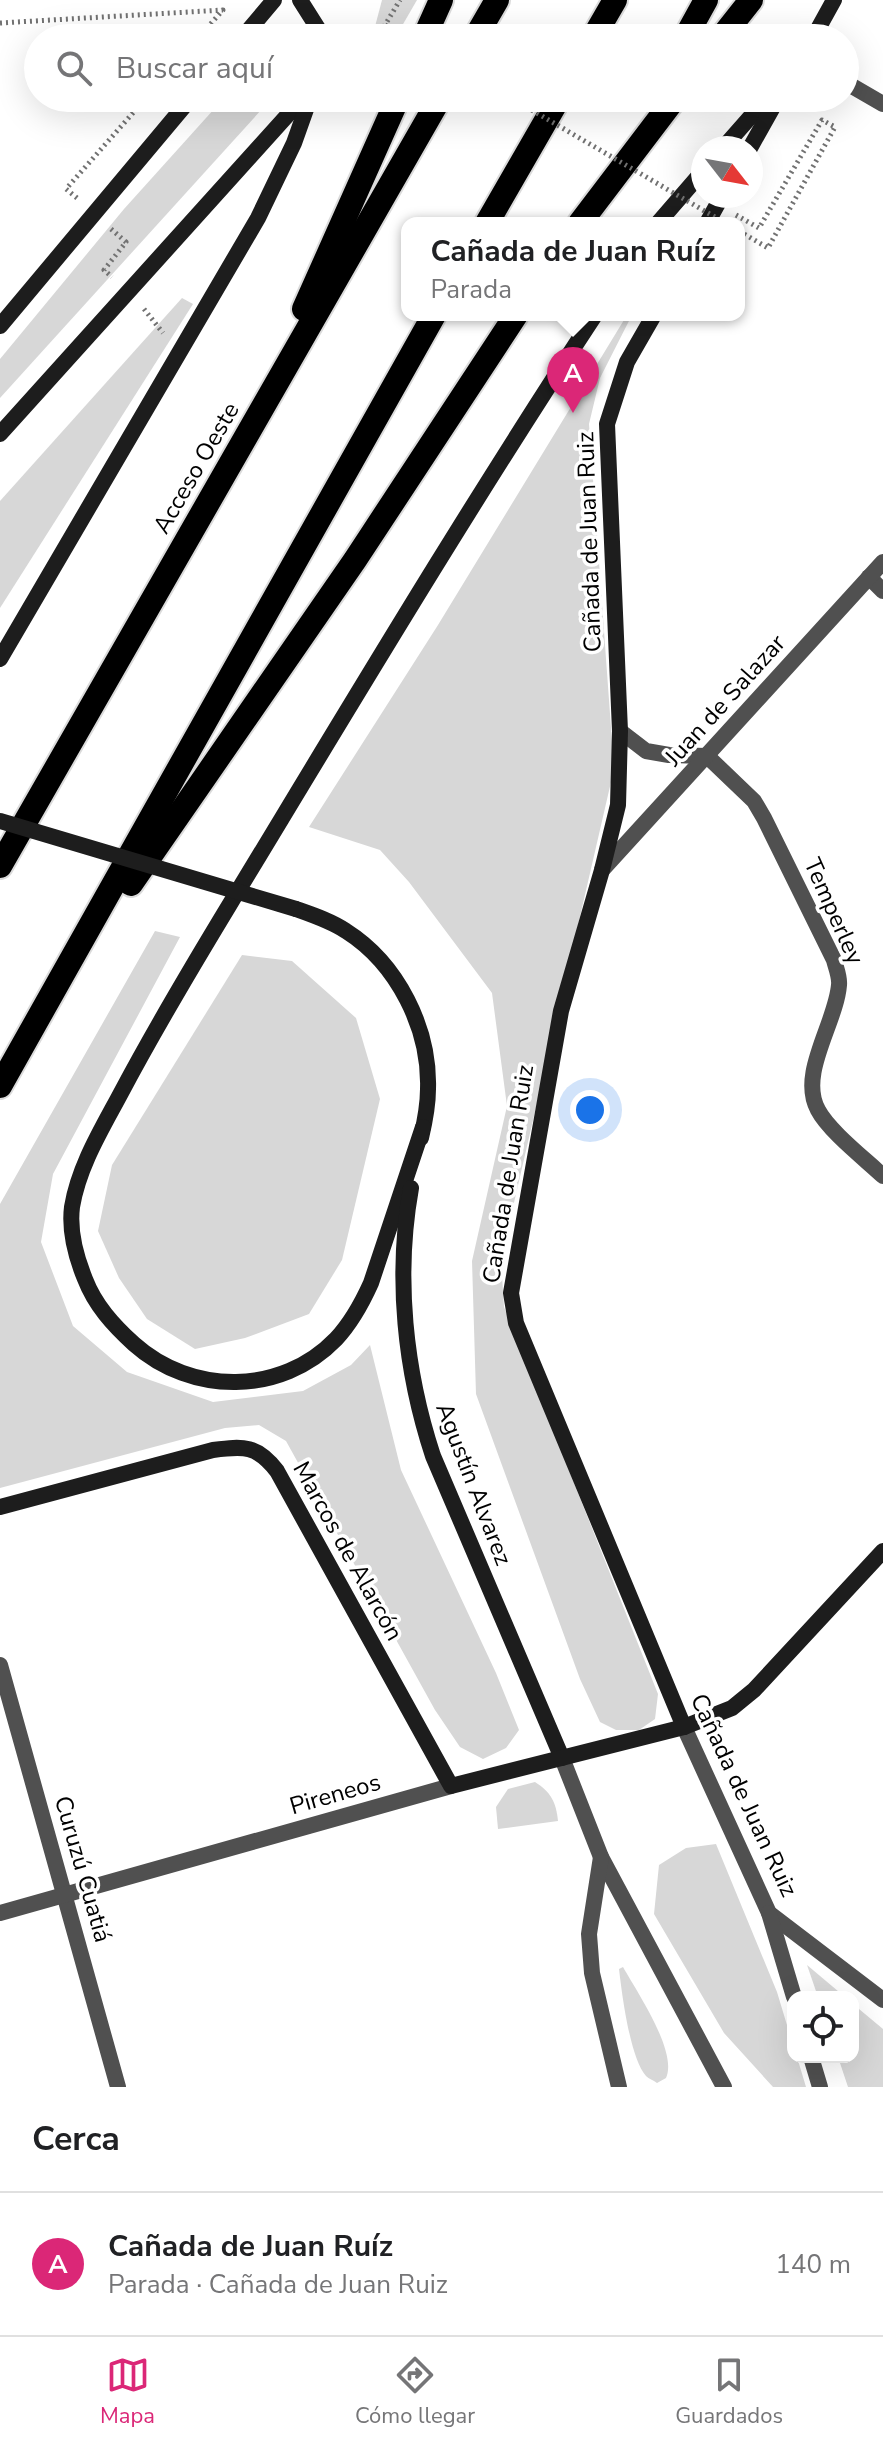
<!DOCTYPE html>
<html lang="es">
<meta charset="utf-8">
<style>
body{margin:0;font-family:"Nunito Sans",sans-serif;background:#f2f2f2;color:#202124}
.controls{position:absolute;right:24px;bottom:24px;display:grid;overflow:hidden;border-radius:16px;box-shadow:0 8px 32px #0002}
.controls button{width:72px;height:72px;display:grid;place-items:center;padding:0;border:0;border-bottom:2px solid #e0e0e0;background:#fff;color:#202124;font:40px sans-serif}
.compass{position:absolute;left:691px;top:136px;width:72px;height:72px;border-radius:50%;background:#fff;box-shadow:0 8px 32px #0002;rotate:121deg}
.you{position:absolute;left:590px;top:1110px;width:28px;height:28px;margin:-20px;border:6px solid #fff;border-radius:50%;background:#1a73e8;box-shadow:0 0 0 12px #1a73e833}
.badge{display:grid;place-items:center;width:52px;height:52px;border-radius:50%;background:#db2777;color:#fff;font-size:26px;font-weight:700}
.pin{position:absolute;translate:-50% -66px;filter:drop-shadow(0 2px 4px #0008)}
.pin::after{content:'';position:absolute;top:42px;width:28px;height:24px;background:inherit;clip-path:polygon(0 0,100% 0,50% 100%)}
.popup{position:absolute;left:401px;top:217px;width:344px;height:104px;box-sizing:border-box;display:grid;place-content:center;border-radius:16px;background:#fff;filter:drop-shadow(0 2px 6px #0005);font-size:26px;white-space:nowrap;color:#757577}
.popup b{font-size:30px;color:#202124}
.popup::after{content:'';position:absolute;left:50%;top:100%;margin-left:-16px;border:16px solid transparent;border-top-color:#fff}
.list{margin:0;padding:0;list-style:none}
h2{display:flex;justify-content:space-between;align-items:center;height:104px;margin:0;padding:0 32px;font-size:34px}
h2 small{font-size:26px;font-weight:400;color:#757577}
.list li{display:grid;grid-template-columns:52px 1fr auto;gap:24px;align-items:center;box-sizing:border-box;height:144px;padding:0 32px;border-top:2px solid #e0e0e0}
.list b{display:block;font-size:30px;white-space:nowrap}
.list p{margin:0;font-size:26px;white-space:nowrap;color:#757577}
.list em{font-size:26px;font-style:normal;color:#757577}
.icon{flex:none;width:44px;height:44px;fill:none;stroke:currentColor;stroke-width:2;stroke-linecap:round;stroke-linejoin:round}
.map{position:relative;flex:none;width:883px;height:2087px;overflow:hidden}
.search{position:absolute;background:#fff;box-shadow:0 8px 32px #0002;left:24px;right:24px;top:24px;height:88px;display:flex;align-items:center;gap:20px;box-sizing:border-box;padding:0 28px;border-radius:44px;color:#757577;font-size:30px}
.sheet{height:248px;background:#fff}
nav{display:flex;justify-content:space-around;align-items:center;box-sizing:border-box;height:112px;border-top:2px solid #e0e0e0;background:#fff;font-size:22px;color:#757577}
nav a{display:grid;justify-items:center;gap:4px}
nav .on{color:#db2777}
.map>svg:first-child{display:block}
</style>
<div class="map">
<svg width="883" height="2087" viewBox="0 0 883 2087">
<rect width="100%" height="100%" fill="#fff"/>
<g fill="#d7d7d7">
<path d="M382,0h35l-22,38h-23z"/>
<path d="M224,98h48l-272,300v-39l124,-150z"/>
<path d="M182,298l11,6 -193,304v-107z"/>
<path d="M627,315h5l-32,63 -11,46 25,345 -113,490 3,48 154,387 -3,25 -16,11h-23l-16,-8 -20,-43 -104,-285 -4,-133 35,-155 -15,-113 -83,-111 -29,-32 -71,-23 129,-202z"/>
<path d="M155,931l25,6 -127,237 -12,68 32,84 54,46 86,30 90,-11 48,-26 19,-20 31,125 95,203 23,57 -13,18 -23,11 -23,-12 -25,-37 -149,-269 -27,-16 -34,3 -225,60v-284z"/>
<path d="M242,955l50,6 64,57 24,81 -38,161 -33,54 -64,24 -50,11 -48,-30 -28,-41 -21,-47 14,-66z"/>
<path d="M535,1782c16,10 21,20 23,39l-60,8 -2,-22 12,-18z"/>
<path d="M716,1844l61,148 16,53v12h4l9,30h-33l-49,-54 -70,-119 5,-49 27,-17z"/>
<path d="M807,1965l38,32h-27z"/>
<path d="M623,1967c14,25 55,85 43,111l-9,5c-4,-3 -8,-4 -11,-7 -16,-18 -24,-82 -27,-107z"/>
<path d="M853,2004l30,25v58h-35l-10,-30h15z"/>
</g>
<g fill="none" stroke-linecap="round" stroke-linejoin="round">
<defs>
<g id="highway">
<path d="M424,38l17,-38"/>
<path d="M475,38l22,-38"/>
<path d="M593,38l22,-38"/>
<path d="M685,38l21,-38"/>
<path d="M721,38l30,-38"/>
<path d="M487,223l72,-125"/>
<path d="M580,223l95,-125"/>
<path d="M304,309l94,-211"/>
<path d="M0,866l440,-768"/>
<path d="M131,884l224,-324 161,-245"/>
<path d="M0,1086l434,-771"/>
</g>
</defs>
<use href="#highway" stroke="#dbdbdb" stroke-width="28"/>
<g stroke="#727272" stroke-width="5" stroke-dasharray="2 4" stroke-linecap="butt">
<path d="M0,23l223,-13 -25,28"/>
<path d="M397,32l-12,-7 15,-25"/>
<path d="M77,198l-11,-9 80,-91"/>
<path d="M736,215l23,13 63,-108 13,7 -67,121 -29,-17"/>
<path d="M111,229l15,13 -22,28 8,7"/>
<path d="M144,309l19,24"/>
</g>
<g stroke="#505050" stroke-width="16">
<path d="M845,82l38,22"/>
<path d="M869,577l14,14"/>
<path d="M620,731l26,20 23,4 38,1 47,45 10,17 70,142c2,8 6,17 5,25 -3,38 -41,89 -21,125 11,21 47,49 65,66"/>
<path d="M602,870l281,-308"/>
<path d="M0,1665l118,422"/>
<path d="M684,1727l85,186 114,87"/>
<path d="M562,1758l39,99 123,230"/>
<path d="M601,1857l-12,77 3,39 27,114"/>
<path d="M0,1913l451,-127"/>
<path d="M769,1913l25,84"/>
<path d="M811,2057l9,30"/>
</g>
<g stroke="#1d1d1d" stroke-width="16">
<path d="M300,0l24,38"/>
<path d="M242,38l32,-38"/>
<path d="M813,38l21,-38"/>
<path d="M723,148l44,-50"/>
<path d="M750,148l28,-50"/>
<path d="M658,223l45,-52"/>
<path d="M707,223l15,-27"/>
<path d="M654,315l-27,47 -20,62 13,307 -2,74 -16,65 -41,141 -50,282 5,30 168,404"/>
<path d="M0,326l191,-228"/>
<path d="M0,434l303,-336"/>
<path d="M0,659l258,-441 36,-75 16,-45"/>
<path d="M296,909c17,6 35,12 50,22 52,33 84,98 82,158 0,17 -3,32 -7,49"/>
<path d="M423,1127l-52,156c-9,20 -20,40 -35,56 -55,57 -145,56 -202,5 -21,-19 -39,-39 -49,-65 -9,-22 -16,-48 -13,-72 7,-42 31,-80 50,-116 34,-64 71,-126 108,-187 120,-198 238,-396 365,-589"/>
<path d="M411,1188c-16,89 -6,183 22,268l129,302"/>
<path d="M0,1507l213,-57c31,-4 44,-5 64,21l174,315 233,-59 48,-19 22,-18 129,-139"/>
</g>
<use href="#highway" stroke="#000" stroke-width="24"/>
<path stroke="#727272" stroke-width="5" stroke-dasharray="2 4" stroke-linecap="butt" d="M511,98l214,125"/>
<path stroke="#1d1d1d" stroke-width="16" d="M0,821l296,88"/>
</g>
<g text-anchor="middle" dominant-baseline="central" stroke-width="7" stroke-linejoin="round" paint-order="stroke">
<g font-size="24" fill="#000" stroke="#fff">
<text transform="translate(196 468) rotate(-60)">Acceso Oeste</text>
<text transform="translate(589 542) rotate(-92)">Cañada de Juan Ruiz</text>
<text transform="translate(725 700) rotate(-48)">Juan de Salazar</text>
<text transform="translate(834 911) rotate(66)">Temperley</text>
<text transform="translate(508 1174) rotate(-81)">Cañada de Juan Ruiz</text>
<text transform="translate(474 1484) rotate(69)">Agustín Alvarez</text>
<text transform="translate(348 1551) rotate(61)">Marcos de Alarcón</text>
<text transform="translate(335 1794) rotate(-16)">Pireneos</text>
<text transform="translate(744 1795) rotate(65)">Cañada de Juan Ruiz</text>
<text transform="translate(83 1869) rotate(74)">Curuzú Cuatiá</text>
</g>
</g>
</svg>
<div class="controls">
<button><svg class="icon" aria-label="locate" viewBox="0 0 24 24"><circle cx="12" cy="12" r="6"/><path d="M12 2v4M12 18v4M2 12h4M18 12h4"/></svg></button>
</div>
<svg class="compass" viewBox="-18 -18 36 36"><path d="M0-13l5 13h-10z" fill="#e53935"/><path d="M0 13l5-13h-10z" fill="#757577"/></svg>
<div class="you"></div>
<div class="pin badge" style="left:573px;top:413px">A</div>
<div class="popup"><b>Cañada de Juan Ruíz</b>Parada</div>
<div class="search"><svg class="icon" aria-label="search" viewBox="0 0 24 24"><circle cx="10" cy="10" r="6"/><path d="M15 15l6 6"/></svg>Buscar aquí</div>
</div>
<section class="sheet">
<h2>Cerca<small></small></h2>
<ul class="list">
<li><span class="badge">A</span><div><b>Cañada de Juan Ruíz</b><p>Parada · Cañada de Juan Ruiz</p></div><em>140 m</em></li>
</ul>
</section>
<nav>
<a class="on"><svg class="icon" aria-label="map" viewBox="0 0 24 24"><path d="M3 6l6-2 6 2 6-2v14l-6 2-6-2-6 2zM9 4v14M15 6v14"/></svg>Mapa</a>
<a><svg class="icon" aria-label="directions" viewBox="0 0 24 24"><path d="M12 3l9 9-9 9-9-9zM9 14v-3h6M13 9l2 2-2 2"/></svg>Cómo llegar</a>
<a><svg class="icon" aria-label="saved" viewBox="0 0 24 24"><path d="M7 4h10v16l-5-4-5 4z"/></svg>Guardados</a>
</nav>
